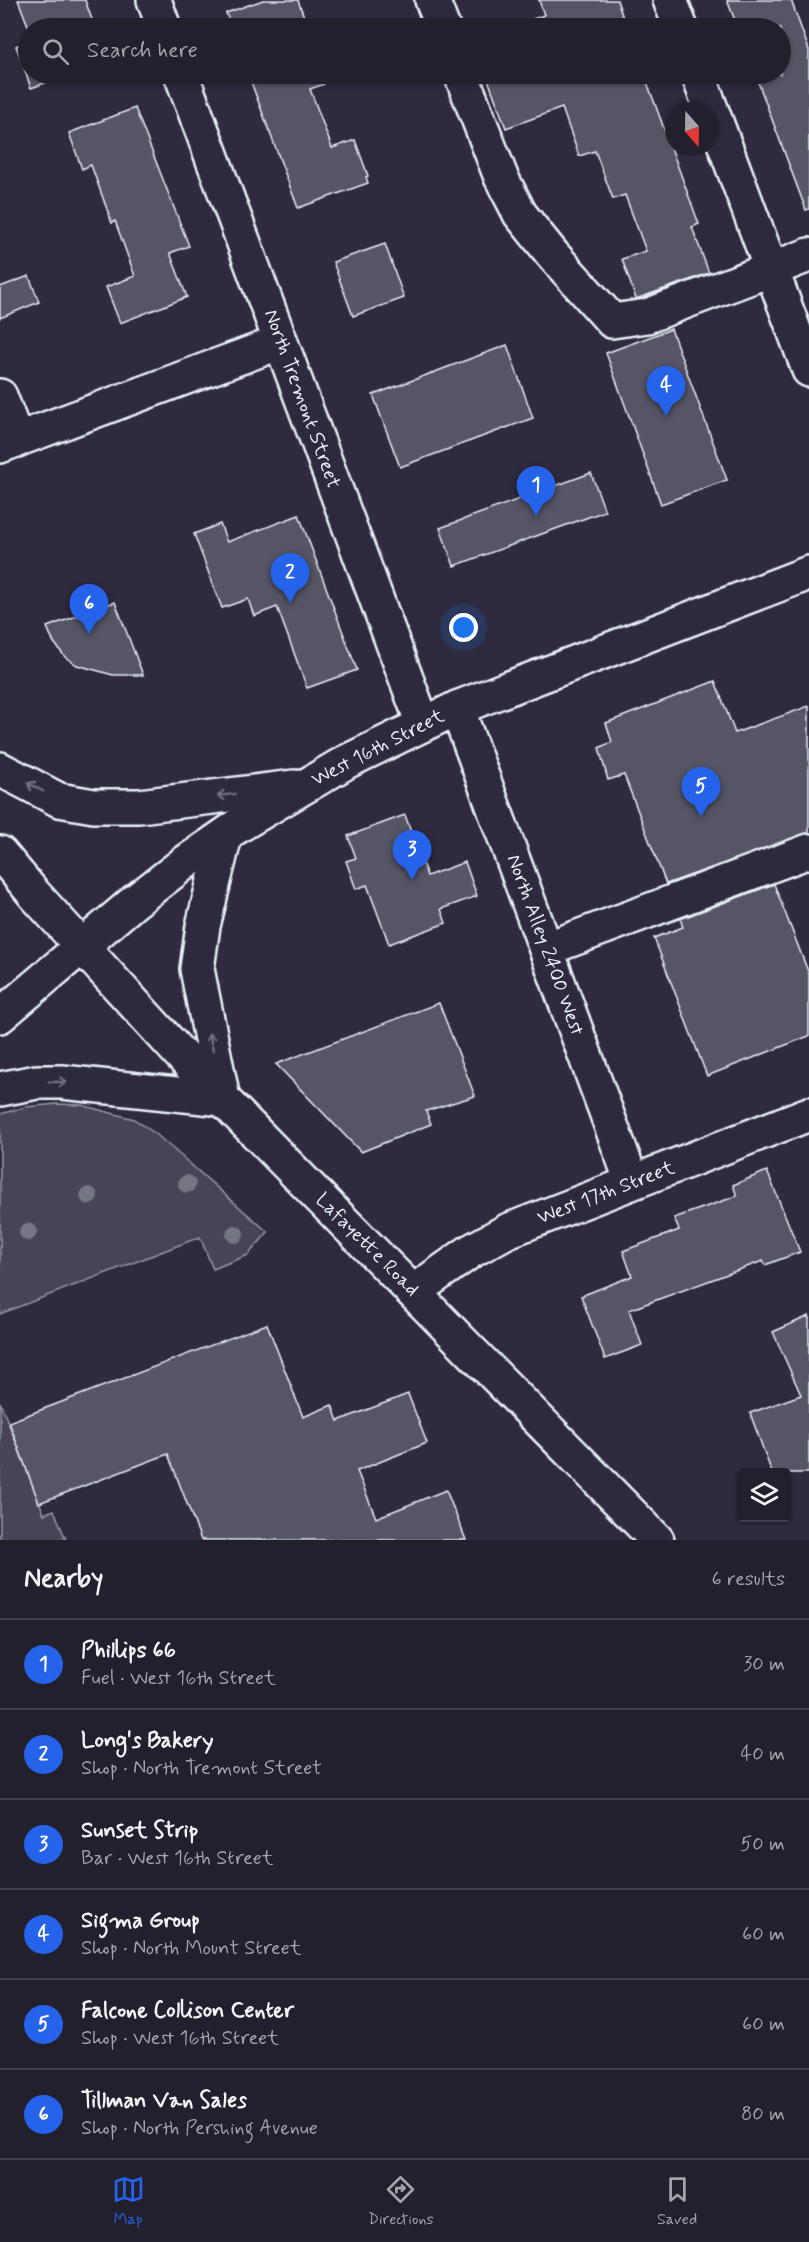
<!DOCTYPE html>
<meta charset="utf-8">
<style>
body{margin:0;font-family:Mynerve,sans-serif;background:#2b2836;color:#f1f3f6}
.controls{position:absolute;right:18px;bottom:18px;display:grid;overflow:hidden;border-radius:6px;box-shadow:0 2px 4px #0004}
.controls button{width:54px;height:54px;display:grid;place-items:center;padding:0;border:0;border-bottom:2px solid #403e4a;background:#23202e;color:#f1f3f6;font:30px sans-serif}
.compass{position:absolute;left:665px;top:102px;width:54px;height:54px;border-radius:50%;background:#23202e;box-shadow:0 2px 4px #0004;rotate:160deg}
.you{position:absolute;left:464px;top:628px;width:21px;height:21px;margin:-15px;border:4px solid #fff;border-radius:50%;background:#1a73e8;box-shadow:0 0 0 9px #1a73e833}
.badge{display:grid;place-items:center;width:39px;height:39px;border-radius:50%;background:#2563eb;color:#fff;font-size:20px;font-weight:700}
.pin{position:absolute;translate:-50% -50px;filter:drop-shadow(0 2px 3px #0008)}
.pin::after{content:'';position:absolute;top:32px;width:21px;height:18px;background:inherit;clip-path:polygon(0 0,100% 0,50% 100%)}
.list{margin:0;padding:0;list-style:none}
h2{display:flex;justify-content:space-between;align-items:center;height:78px;margin:0;padding:0 24px;font-size:26px}
h2 small{font-size:20px;font-weight:400;color:#a3a3aa}
.list li{display:grid;grid-template-columns:39px 1fr auto;gap:18px;align-items:center;box-sizing:border-box;height:90px;padding:0 24px;border-top:2px solid #403e4a}
.list b{display:block;font-size:22px;white-space:nowrap}
.list p{margin:0;font-size:20px;white-space:nowrap;color:#a3a3aa}
.list em{font-size:20px;font-style:normal;color:#a3a3aa}
.icon{flex:none;width:33px;height:33px;fill:none;stroke:currentColor;stroke-width:2;stroke-linecap:round;stroke-linejoin:round}
.map{position:relative;flex:none;width:809px;height:1540px;overflow:hidden}
.search{position:absolute;background:#23202e;box-shadow:0 2px 4px #0004;left:18px;right:18px;top:18px;height:66px;display:flex;align-items:center;gap:15px;box-sizing:border-box;padding:0 21px;border-radius:33px;color:#a3a3aa;font-size:22px}
.sheet{height:618px;background:#23202e}
nav{display:flex;justify-content:space-around;align-items:center;box-sizing:border-box;height:84px;border-top:2px solid #403e4a;background:#23202e;font-size:16px;color:#a3a3aa}
nav a{display:grid;justify-items:center;gap:3px}
nav .on{color:#2563eb}
.map>svg:first-child{display:block}
</style>
<div class="map">
<svg width="809" height="1540" viewBox="0 0 809 1540">
<rect width="100%" height="100%" fill="#2f2a3d"/>
<filter id="ink" filterUnits="userSpaceOnUse"><feTurbulence type="fractalNoise" baseFrequency=".0167" numOctaves="2"/><feDisplacementMap in="SourceGraphic" scale="12" xChannelSelector="R" yChannelSelector="G"/><feConvolveMatrix kernelMatrix="1 2 1 2 8 2 1 2 1" color-interpolation-filters="sRGB"/></filter>
<g filter="url(#ink)">
<g fill="#464455" stroke="#979aa6" stroke-width="1.5">
<path d="M57,1104l24,1 53,14 23,16 111,97 -20,23 -35,14 -13,-32 -200,77v-200l26,-7z"/>
<path d="M0,1402l44,112 10,-4 12,30h-66z"/>
</g>
<g fill="#575565" stroke="#e8f1f8" stroke-width="1.5">
<path d="M18,0h67l10,28h-66z"/>
<path d="M263,0h35l10,28h-76l-6,-15z"/>
<path d="M539,0h78l9,27 -4,1h-89l-3,-8 14,-5z"/>
<path d="M727,0h64l18,50v159l-3,1 -51,-136h25v-46h-42z"/>
<path d="M28,41v33h42l-39,14 -15,-42z"/>
<path d="M248,74h72l4,10 -14,5 22,59 23,-8 13,36 -2,1 2,6 -70,25z"/>
<path d="M486,74h158l55,150 -7,3 17,46 -73,26 -14,-40 24,-8 -21,-56 -12,4 -18,-48 -16,5 -17,-48 -56,20z"/>
<path d="M135,108l54,138 -19,7 17,44 -67,26 -14,-36 29,-11 -20,-55 -3,2 -21,-58 -9,4 -13,-36z"/>
<path d="M385,244l19,54 -51,18 -20,-54z"/>
<path d="M29,276l10,26 -39,16v-31z"/>
<path d="M671,329l56,151 -66,24 -55,-151z"/>
<path d="M507,345l26,73 -133,49 -27,-72z"/>
<path d="M591,473l14,38 -151,55 -14,-38z"/>
<path d="M299,515l58,155 -50,18 -30,-81 -23,9 -6,-17 -26,9 -28,-74 26,-10 7,18z"/>
<path d="M115,602l28,73h-30l-36,-10 -12,-8 -12,-16 -6,-14z"/>
<path d="M715,681l20,52 74,-27v127l-143,51 -42,-109 -16,5 -9,-32 13,-6 -6,-19z"/>
<path d="M405,815l22,61 38,-14 12,34 -36,13 5,14 -57,21 -22,-59 -11,4 -10,-28 10,-3 -8,-22z"/>
<path d="M774,884l35,90v62l-102,40 -53,-138 29,-11 -3,-8z"/>
<path d="M439,1003l36,93 -49,15 5,13 -70,28 -85,-88z"/>
<path d="M767,1171l33,81 -35,13 -2,-4 -134,49 13,35 -37,14 -24,-63 51,-20 -9,-25 56,-21 -5,-12 63,-22 -4,-11z"/>
<path d="M809,1316v157h-37l-22,-60 51,-18 -28,-63z"/>
<path d="M267,1324l36,93 29,-12 6,16 70,-27 19,49 -70,28 19,47 70,-28 20,50h-265l-33,-86 -129,49 -30,-81z"/>
</g>
<g fill="none" stroke-linecap="round" stroke-linejoin="round">
<defs>
<g id="minor">
<path d="M154,0l10,28"/>
<path d="M432,0l11,28"/>
<path d="M670,0l11,28"/>
<path d="M181,74l242,650"/>
<path d="M461,74l40,103 19,37 33,41 59,66 35,-5 162,-61"/>
<path d="M698,74l111,296"/>
<path d="M0,396l17,44"/>
<path d="M0,446l281,-104"/>
<path d="M457,708l175,474"/>
<path d="M546,949l263,-98"/>
<path d="M413,1292l58,-41 36,-20 302,-117"/>
</g>
<g id="major">
<path d="M0,769l59,31 35,6h45l155,-19"/>
<path d="M0,853l35,42 169,185 453,460"/>
<path d="M0,1016l134,-114 49,-38 55,-38 108,-64 111,-54 352,-135"/>
<path d="M0,1089l37,-7h25l161,17"/>
<path d="M223,1099l-26,-130 6,-43 22,-90"/>
</g>
</defs>
<use href="#minor" stroke="#e8f1f8" stroke-width="38"/>
<use href="#major" stroke="#e8f1f8" stroke-width="38"/>
<use href="#minor" stroke="#2f2a3d" stroke-width="33"/>
<use href="#major" stroke="#2f2a3d" stroke-width="33"/>
</g>
<g fill="#757684">
<circle cx="187" cy="1184" r="9"/>
<circle cx="89" cy="1196" r="9"/>
<circle cx="28" cy="1232" r="9"/>
<circle cx="235" cy="1234" r="9"/>
</g>
<defs><path id="oneway-shaft" d="M-6 0H5M1.5-3L5.5 0L1.5 3" fill="none" stroke-width="1.6" stroke-linecap="round" stroke-linejoin="round" transform="scale(1.5)"/></defs>
<g stroke="#70707e">
<use href="#oneway-shaft" transform="translate(35 787) rotate(-152)"/>
<use href="#oneway-shaft" transform="translate(226 795) rotate(173)"/>
<use href="#oneway-shaft" transform="translate(211 1042) rotate(-102)"/>
<use href="#oneway-shaft" transform="translate(58 1082) rotate(2)"/>
</g>
</g>
<g text-anchor="middle" dominant-baseline="central" stroke-width="4.5" stroke-linejoin="round" paint-order="stroke">
<g font-size="20" fill="#e8f1f8" stroke="#2f2a3d">
<text transform="translate(302 399) rotate(70)">North Tremont Street</text>
<text transform="translate(378 748) rotate(-27)">West 16th Street</text>
<text transform="translate(545 945) rotate(70)">North Alley 2400 West</text>
<text transform="translate(606 1193) rotate(-21)">West 17th Street</text>
<text transform="translate(367 1245) rotate(45)">Lafayette Road</text>
</g>
</g>
</svg>
<div class="controls">
<button><svg class="icon" aria-label="layers" viewBox="0 0 24 24"><path d="M12 4l9 5-9 5-9-5zM3 14l9 5 9-5"/></svg></button>
</div>
<svg class="compass" viewBox="-18 -18 36 36"><path d="M0-13l5 13h-10z" fill="#e53935"/><path d="M0 13l5-13h-10z" fill="#a3a3aa"/></svg>
<div class="you"></div>
<div class="pin badge" style="left:536px;top:516px">1</div>
<div class="pin badge" style="left:290px;top:603px">2</div>
<div class="pin badge" style="left:412px;top:880px">3</div>
<div class="pin badge" style="left:666px;top:416px">4</div>
<div class="pin badge" style="left:701px;top:817px">5</div>
<div class="pin badge" style="left:89px;top:634px">6</div>
<div class="search"><svg class="icon" aria-label="search" viewBox="0 0 24 24"><circle cx="10" cy="10" r="6"/><path d="M15 15l6 6"/></svg>Search here</div>
</div>
<section class="sheet">
<h2>Nearby<small>6 results</small></h2>
<ul class="list">
<li><span class="badge">1</span><div><b>Phillips 66</b><p>Fuel · West 16th Street</p></div><em>30 m</em></li>
<li><span class="badge">2</span><div><b>Long's Bakery</b><p>Shop · North Tremont Street</p></div><em>40 m</em></li>
<li><span class="badge">3</span><div><b>Sunset Strip</b><p>Bar · West 16th Street</p></div><em>50 m</em></li>
<li><span class="badge">4</span><div><b>Sigma Group</b><p>Shop · North Mount Street</p></div><em>60 m</em></li>
<li><span class="badge">5</span><div><b>Falcone Collison Center</b><p>Shop · West 16th Street</p></div><em>60 m</em></li>
<li><span class="badge">6</span><div><b>Tillman Van Sales</b><p>Shop · North Pershing Avenue</p></div><em>80 m</em></li>
</ul>
</section>
<nav>
<a class="on"><svg class="icon" aria-label="map" viewBox="0 0 24 24"><path d="M3 6l6-2 6 2 6-2v14l-6 2-6-2-6 2zM9 4v14M15 6v14"/></svg>Map</a>
<a><svg class="icon" aria-label="directions" viewBox="0 0 24 24"><path d="M12 3l9 9-9 9-9-9zM9 14v-3h6M13 9l2 2-2 2"/></svg>Directions</a>
<a><svg class="icon" aria-label="saved" viewBox="0 0 24 24"><path d="M7 4h10v16l-5-4-5 4z"/></svg>Saved</a>
</nav>
